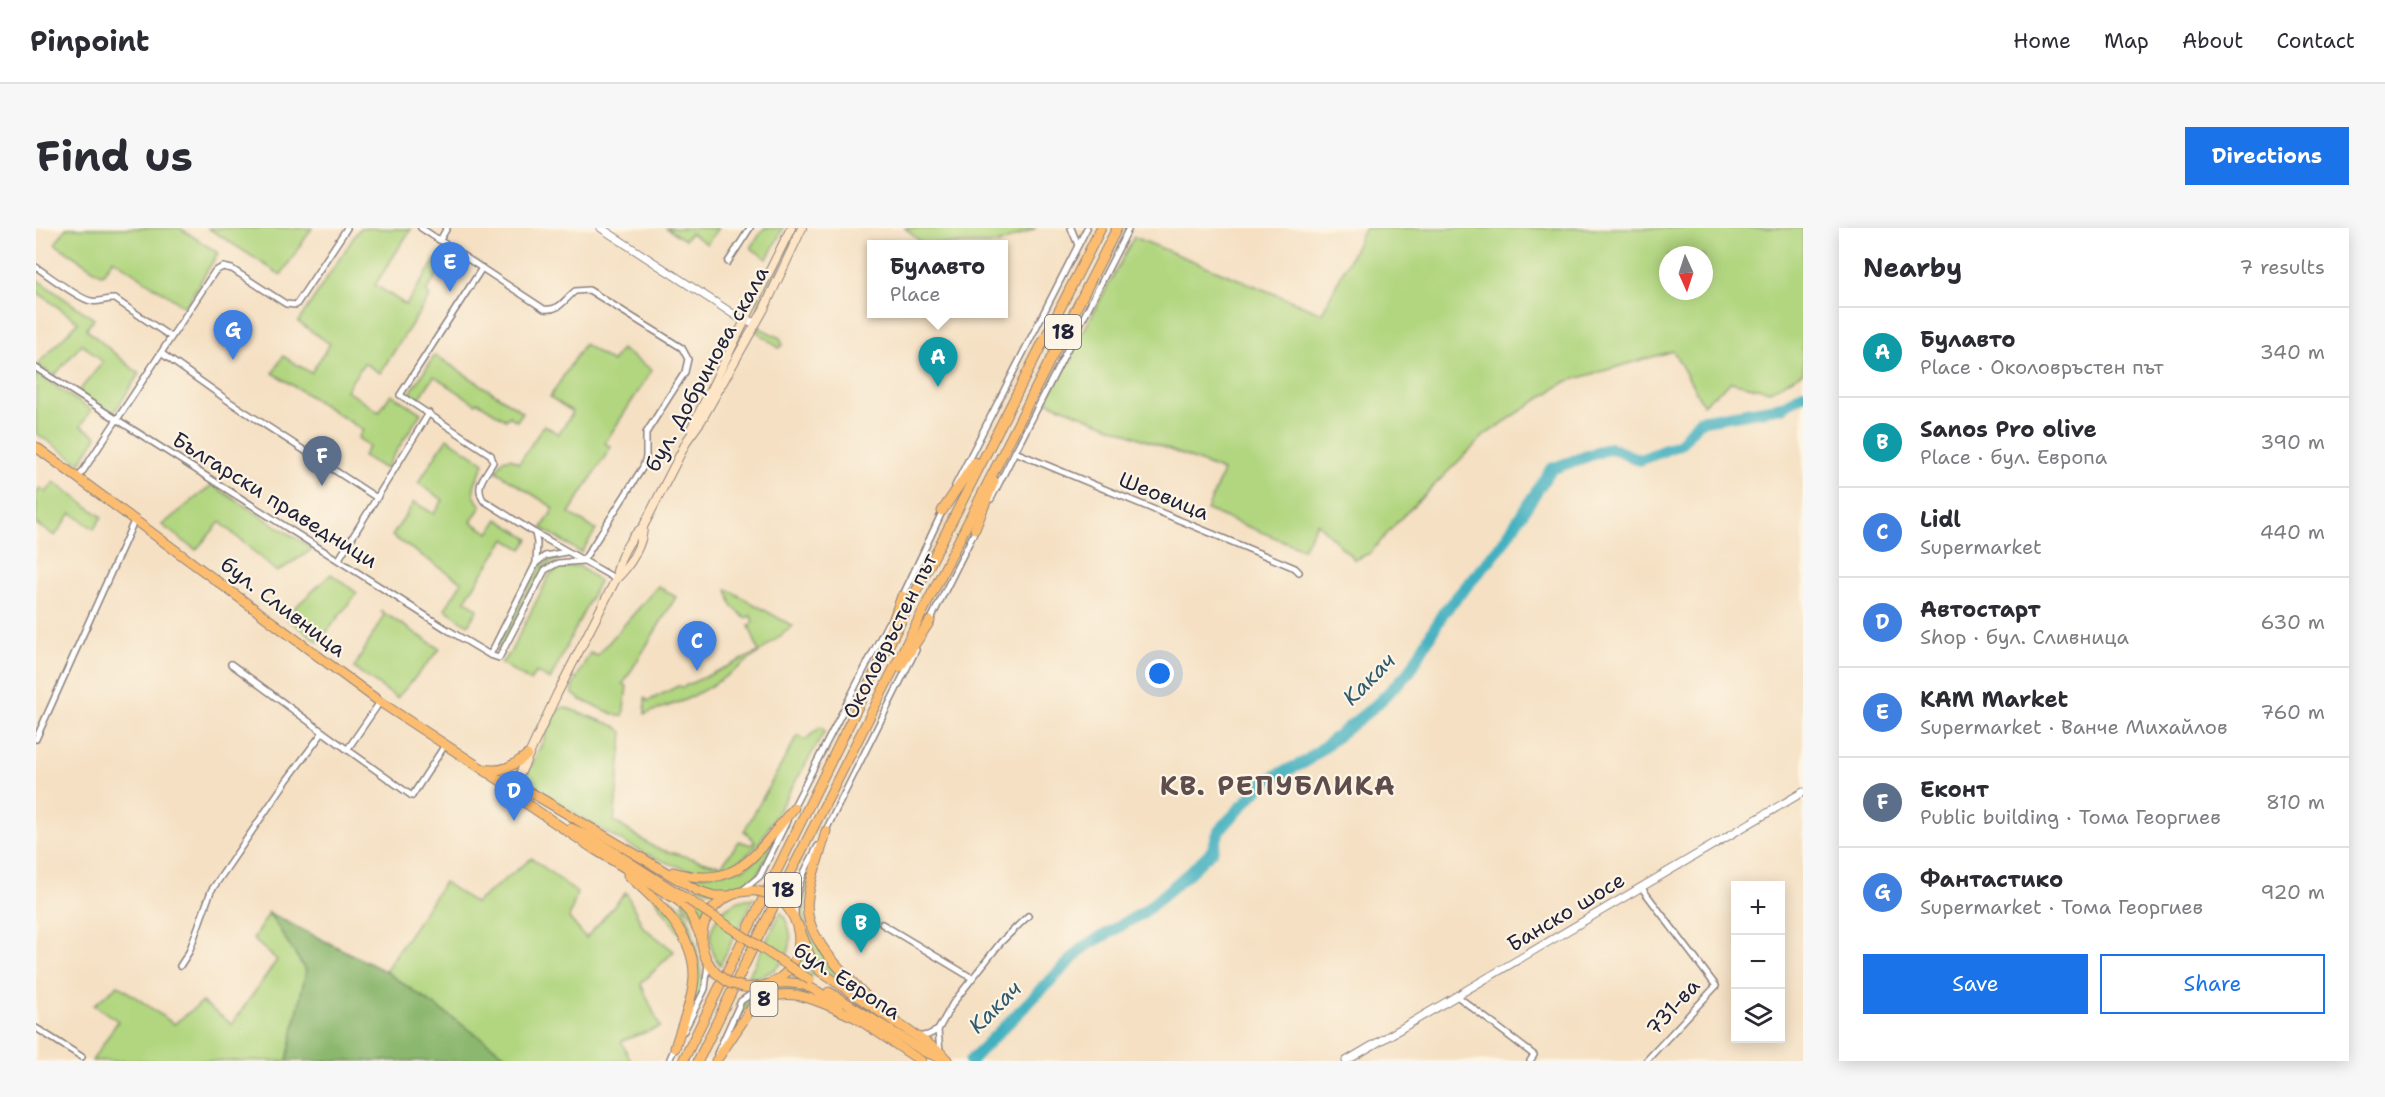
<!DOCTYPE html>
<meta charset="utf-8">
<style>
body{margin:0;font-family:"Shantell Sans",sans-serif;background:#f7f7f7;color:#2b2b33}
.controls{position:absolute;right:18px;bottom:18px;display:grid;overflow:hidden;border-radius:0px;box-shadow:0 3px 15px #0003}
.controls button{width:54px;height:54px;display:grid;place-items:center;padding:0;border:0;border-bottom:2px solid #e1e1e2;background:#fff;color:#2b2b33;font:30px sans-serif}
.compass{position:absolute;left:1623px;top:18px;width:54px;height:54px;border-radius:50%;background:#fff;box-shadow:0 3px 15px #0003;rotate:177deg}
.you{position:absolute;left:1124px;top:446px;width:21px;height:21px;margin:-15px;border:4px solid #fff;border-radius:50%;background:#1a73e8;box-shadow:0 0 0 9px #1a73e833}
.badge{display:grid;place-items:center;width:39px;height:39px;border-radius:50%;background:#1a73e8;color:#fff;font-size:20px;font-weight:700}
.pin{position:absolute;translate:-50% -50px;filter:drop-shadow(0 2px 3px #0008)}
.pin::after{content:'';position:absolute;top:32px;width:21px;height:18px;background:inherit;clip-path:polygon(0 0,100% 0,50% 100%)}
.popup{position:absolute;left:831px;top:12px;width:141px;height:78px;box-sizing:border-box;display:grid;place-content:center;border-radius:0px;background:#fff;filter:drop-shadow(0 2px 4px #0005);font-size:20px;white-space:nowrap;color:#7c7c81}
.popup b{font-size:22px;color:#2b2b33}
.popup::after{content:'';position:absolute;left:50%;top:100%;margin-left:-12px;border:12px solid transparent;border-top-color:#fff}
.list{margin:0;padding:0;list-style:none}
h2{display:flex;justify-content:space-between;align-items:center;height:78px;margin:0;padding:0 24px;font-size:26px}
h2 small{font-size:20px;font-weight:400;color:#7c7c81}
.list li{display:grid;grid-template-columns:39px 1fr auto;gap:18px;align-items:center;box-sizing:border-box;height:90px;padding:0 24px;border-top:2px solid #e1e1e2}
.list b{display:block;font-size:22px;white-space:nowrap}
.list p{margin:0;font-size:20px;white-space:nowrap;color:#7c7c81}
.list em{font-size:20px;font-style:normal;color:#7c7c81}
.actions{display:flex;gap:12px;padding:18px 24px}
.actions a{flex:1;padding:14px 0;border:2px solid #1a73e8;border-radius:0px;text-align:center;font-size:21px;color:#1a73e8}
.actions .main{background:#1a73e8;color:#fff}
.icon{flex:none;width:33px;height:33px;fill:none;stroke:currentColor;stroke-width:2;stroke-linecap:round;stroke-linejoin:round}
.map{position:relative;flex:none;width:1767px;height:833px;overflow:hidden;border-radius:0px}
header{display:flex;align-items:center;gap:36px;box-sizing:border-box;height:84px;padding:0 30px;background:#fff;border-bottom:2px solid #e1e1e2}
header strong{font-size:28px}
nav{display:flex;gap:33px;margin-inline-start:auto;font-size:21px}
.intro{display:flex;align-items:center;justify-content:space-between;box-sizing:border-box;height:144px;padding:0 36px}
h1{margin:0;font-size:42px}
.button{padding:15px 27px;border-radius:0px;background:#1a73e8;color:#fff;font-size:21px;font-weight:700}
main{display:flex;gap:36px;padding:0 36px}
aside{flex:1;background:#fff;border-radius:0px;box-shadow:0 3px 15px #0003}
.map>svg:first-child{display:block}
</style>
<header>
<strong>Pinpoint</strong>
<nav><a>Home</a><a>Map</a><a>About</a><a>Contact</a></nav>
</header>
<div class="intro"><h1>Find us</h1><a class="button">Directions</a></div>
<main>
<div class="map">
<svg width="1767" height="833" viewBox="0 0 1767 833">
<rect width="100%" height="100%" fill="#fcf5e5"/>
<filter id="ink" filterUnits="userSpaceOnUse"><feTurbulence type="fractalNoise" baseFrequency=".0167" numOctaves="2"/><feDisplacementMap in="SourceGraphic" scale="12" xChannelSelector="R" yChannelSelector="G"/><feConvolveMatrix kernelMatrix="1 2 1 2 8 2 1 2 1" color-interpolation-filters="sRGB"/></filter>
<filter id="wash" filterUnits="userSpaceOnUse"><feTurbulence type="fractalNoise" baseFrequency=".008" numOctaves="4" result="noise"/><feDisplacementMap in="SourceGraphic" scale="24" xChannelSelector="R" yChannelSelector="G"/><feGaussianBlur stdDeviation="1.35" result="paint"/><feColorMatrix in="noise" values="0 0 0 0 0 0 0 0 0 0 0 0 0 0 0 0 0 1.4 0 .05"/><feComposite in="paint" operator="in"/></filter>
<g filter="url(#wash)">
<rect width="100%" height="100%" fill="#f5e0c3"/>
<g fill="#b1d67f" stroke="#6a7c5d" stroke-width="1.5" fill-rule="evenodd">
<path d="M30,0h114l38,25 -33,54 -72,-48 -11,16 -47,-31z"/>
<path d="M172,0h104l-31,47z"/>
<path d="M324,0l51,1 -36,56 31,20 30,-46 8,5 -18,28 4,4 -50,77 -16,-10 -18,27 33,22 12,-18 30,19 -36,56 -22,-13 6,-10 -11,-8 5,-8 -90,-57 10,-17 28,17 19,-29 -32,-22z"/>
<path d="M630,0h52l-11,16 -17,-11 -5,7z"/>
<path d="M728,0h19l-16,31 -16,-11z"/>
<path d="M869,0h131l-38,16h-75z"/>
<path d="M1329,0h438v144l-33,19 -39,-9 -28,22 -30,-53 -108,31 -79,52 -86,85 -30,34 -15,7 -38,-37 -14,26 -96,-39 16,-39 -177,-70 88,-164 188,76zM1632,27h36v36h-36z"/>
<path d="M758,4l2,1 -34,73 -4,-2z"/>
<path d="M0,51l58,40 -8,10 53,45 -26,40 -35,-22 25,-30 -21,-18 -28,32 -17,-11 41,-43 -42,-31z"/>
<path d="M722,99l22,11 3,7 -4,3 -23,-17z"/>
<path d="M548,116l28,18 9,-13 31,21 -47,73 6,4 -42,66 27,17 -15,23 -39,-25 12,-20 -58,-37 7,-11 8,-2 8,5 25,-38 15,9 14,-22 -23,-15z"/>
<path d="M399,127l88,57 -6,9 -8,-5 -3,4 -28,-18 -2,2 -42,-28 -15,23 -9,-6z"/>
<path d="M0,145l55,37 -10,16 16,10 -17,27 -44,-30z"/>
<path d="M411,210l37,25c-6,16 -18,27 -3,43l-10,16 18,11 9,-14 31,20 -7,10 -17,-10 -40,61 13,9 -10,16 -23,-16 17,-27 -70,-46 22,-34 20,12 9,-14 -25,-17z"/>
<path d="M18,254l48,35 -8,12 -23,-16 -16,23 -19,-12v-30l4,-6 6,4z"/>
<path d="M176,257l101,64 -36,23 -57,-50 -24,28 -34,-25z"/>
<path d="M520,328l2,4 -15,8 -43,85 -4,-2 44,-86z"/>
<path d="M543,338l20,15 -49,99 -14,-8 -6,9 -29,-18 9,-10 40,-79 10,-6z"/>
<path d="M295,346l26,19 -38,49 -34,-25z"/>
<path d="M622,358l18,11 -53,87 4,2 -4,30h-5l-37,-16 -8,-6v-9l17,-32 7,3z"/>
<path d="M691,361l66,37c-35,27 -68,55 -108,74 -13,5 -27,9 -40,14v-16l3,3 30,-15 5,1 76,-35 -10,-26 4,-3 -2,-7 -6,2 -13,-12z"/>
<path d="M345,383l59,38 -43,49 -43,-30 30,-53z"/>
<path d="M528,479l51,19 8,6 -9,89 41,27 58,16 9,1 17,-24 12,4 4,-4 -11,-10 54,-96 7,5 15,-13 5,4 -65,111c-16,18 -32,29 -56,29 -43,1 -135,-61 -173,-86l-4,-6 1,-6 29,-62z"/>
<path d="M743,604l-22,44 -3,3c-32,14 -40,19 -70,-1l59,-9 14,-10z"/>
<path d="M779,629c-3,17 -12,43 -10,59 2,29 34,55 52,76l-35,-23 -9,-11 -15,-55 1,-11z"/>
<path d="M496,630l45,35 -8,25 17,20 40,-46 17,35 31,24 -33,33 19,43 -39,14 10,20h-117l-129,-90 59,-89 31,21z"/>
<path d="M609,656l39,24 7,18 12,55 -3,14 -12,24 8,-62z"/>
<path d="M653,666l23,5 -14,23 -15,-19z"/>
<path d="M718,670l-34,67c-23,-30 -1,-65 34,-67z"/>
<path d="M745,684c23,33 2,63 -34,67z"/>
<path d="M233,685l37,58 -19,90h-195l26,-40 -24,-16 24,-20 56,39 28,-22 30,22 45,-64 -24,-21z"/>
<path d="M767,727l5,4 5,16 -5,8 -17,-6z"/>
<path d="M761,757l25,14c-24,-7 -49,-14 -71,5 -6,5 -10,13 -15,16l12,-22 30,-11z"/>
</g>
<path fill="#8cb76e" stroke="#576c54" stroke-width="1.5" d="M233,685l116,58 129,90h-227l19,-90z"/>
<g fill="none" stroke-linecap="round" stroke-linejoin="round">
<path stroke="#42b0bf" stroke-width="12" d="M934,833l114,-114 60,-35 45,-39 23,-22 7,-20 47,-51 39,-18 70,-56 35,-35 33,-58 56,-64 52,-80 59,-21 30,12 40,-16 19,-23 83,-14 21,-13"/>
</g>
</g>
<g filter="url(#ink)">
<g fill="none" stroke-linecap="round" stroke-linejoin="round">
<defs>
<g id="minor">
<path d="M1035,0l7,17"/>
<path d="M404,12l7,-12"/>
<path d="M692,34l22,-34"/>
<path d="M0,39c12,8 43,32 55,34 8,2 15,-3 24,-2l56,38"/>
<path d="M446,40l-82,127 91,60 2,7c-7,13 -19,23 -10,38l52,33 81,46"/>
<path d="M125,125l69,49 147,96"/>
<path d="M0,140l412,262 42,25 9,3 46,-88 13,-7 25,-2 60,-94 3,-10v-24l39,-61 3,-13 -6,-11 -93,-58 -14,1c-11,9 -15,20 -31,18l-123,-81"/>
<path d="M979,224l280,116 4,4"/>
<path d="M43,249l136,-206 8,-4 9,2 54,35 10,1 51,-77"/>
<path d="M919,258l132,-258"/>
<path d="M955,271l138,-271"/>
<path d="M303,331l90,-146"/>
<path d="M500,335l9,-7 21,-4"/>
<path d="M866,369l41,-87"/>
<path d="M893,395l47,-94"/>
<path d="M454,427l46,-92 1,-20 -2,-10"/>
<path d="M195,436l92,68"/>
<path d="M0,511l99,-220"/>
<path d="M311,522l33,-48"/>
<path d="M756,582l96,-187"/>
<path d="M789,604l91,-182"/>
<path d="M1605,659l75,99 -70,75"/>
<path d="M707,662l17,-14 27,-55"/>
<path d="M759,690c-1,-31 9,-46 23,-72"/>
<path d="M846,696l90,54"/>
<path d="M144,738l9,-14 22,-61 76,-111 36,-48 89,64 33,-51"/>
<path d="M1421,768l77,59 -4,6"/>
<path d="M0,800l46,29"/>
<path d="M648,803l21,-42 3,-26"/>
<path d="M881,809l11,-2 10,-5"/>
<path d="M904,824l-2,-22 15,-27 48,-61 27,-26"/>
<path d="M681,826l24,-53 19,-13"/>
<path d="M633,833l6,-14"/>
</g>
<g id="tertiary">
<path d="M565,0l143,93 13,1"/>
<path d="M1310,833l457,-269"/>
</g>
<g id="secondary">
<path d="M655,201l100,-201"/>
<path d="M580,351c1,-18 13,-41 27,-52"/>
<path d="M477,561l44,-95 59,-115c13,-12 27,-34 27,-52l45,-88 13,-18 63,-112 38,-81"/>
</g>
<g id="primary">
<path d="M0,219l344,255 133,87 8,11 73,49 85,52 11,12 12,26"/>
<path d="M447,541c19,4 30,-3 44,-14"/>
<path d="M477,561h12l171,101 18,6h14"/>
<path d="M535,600l19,9 95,61"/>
<path d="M790,603c-5,22 -15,44 -18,66 -8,43 46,84 71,113"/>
<path d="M637,644c67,20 84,-21 121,-64"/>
<path d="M592,647c29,26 67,59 66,102 -1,23 -13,49 -19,71"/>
<path d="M762,697l14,36 9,11 119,80 7,8"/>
<path d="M680,745c-33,-35 -5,-85 41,-82"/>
<path d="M734,756c32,-5 42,3 68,21"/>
<path d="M707,759c49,5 73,-46 42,-83"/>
<path d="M793,764l96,60 22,8"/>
<path d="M816,787l69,46"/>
<path d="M680,833l37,-55c35,-26 69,-2 104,12"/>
</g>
<g id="trunk">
<path d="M906,283l33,-49"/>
<path d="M939,301l19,-48"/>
<path d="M850,412l16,-44"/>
<path d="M864,439l30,-46"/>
<path d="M647,833l186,-377 232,-456"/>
<path d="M662,833l62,-128 357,-705"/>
</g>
</defs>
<use href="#minor" stroke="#8c817f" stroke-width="8"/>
<use href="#tertiary" stroke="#8c817f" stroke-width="9"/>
<use href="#secondary" stroke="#8c817f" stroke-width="10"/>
<use href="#primary" stroke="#8c817f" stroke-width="11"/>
<use href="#trunk" stroke="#8c817f" stroke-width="11"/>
<use href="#minor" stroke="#fff" stroke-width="5"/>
<use href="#tertiary" stroke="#fff" stroke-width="7"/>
<use href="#secondary" stroke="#fee5c5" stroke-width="8"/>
<use href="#primary" stroke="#fcbd6f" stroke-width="9"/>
<use href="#trunk" stroke="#fcbd6f" stroke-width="9"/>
<defs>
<g id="primary-bridge">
<path d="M721,663l16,4 12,9"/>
<path d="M651,671l123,81"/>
<path d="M680,745l13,10 14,4"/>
</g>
</defs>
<use href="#primary-bridge" stroke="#8c817f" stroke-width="11" stroke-linecap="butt"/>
<use href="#primary-bridge" stroke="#fcbd6f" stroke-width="9"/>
</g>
</g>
<g text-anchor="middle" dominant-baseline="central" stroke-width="4.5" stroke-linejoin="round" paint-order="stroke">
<g fill="#fcf5e5" stroke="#63616e" stroke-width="1.5">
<rect x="1009" y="87" width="36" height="34" rx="4.5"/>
<rect x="729" y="645" width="36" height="34" rx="4.5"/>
<rect x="714.5" y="754" width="27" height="34" rx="4.5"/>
</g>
<g font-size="20" font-weight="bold" fill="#22223b">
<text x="1027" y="104">18</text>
<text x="747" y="662">18</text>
<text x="728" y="771">8</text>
</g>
<g font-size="21" fill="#22223b" stroke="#fcf5e5">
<text transform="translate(671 141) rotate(-61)">бул. Добринова скала</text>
<text transform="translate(1128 268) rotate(22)">Шеовица</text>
<text transform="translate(239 272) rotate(32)">Български праведници</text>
<text transform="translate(247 379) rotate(37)">бул. Сливница</text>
<text transform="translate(854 408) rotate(-63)">Околовръстен път</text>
<text transform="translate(1530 684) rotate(-31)">Банско шосе</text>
<text transform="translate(811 753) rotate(33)">бул. Европа</text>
<text transform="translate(1637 779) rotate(-48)">731-ва</text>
</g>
<g font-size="22" font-style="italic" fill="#2f5b70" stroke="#fcf5e5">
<text transform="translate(1333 451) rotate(-45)">Какач</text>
<text transform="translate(959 779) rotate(-45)">Какач</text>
</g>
<g font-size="27" font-weight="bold" letter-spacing="1.5" fill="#5f4c4d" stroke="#fcf5e5">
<text x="1242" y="557">КВ. РЕПУБЛИКА</text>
</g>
</g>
</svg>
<div class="controls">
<button>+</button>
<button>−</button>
<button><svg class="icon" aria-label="layers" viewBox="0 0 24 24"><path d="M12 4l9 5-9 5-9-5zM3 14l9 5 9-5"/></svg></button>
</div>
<svg class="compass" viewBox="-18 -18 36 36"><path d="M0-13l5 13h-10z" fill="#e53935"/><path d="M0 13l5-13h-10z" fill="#7c7c81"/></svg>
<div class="you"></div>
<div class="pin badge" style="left:902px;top:159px;background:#0f9aa8">A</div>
<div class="popup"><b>Булавто</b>Place</div>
<div class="pin badge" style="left:825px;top:725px;background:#0f9aa8">B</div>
<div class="pin badge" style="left:661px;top:443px;background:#3f7fe0">C</div>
<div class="pin badge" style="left:478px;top:593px;background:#3f7fe0">D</div>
<div class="pin badge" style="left:414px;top:64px;background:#3f7fe0">E</div>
<div class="pin badge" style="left:286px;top:258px;background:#5c6f8a">F</div>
<div class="pin badge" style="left:197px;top:132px;background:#3f7fe0">G</div>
</div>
<aside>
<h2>Nearby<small>7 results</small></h2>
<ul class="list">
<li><span class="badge" style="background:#0f9aa8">A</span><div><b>Булавто</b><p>Place · Околовръстен път</p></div><em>340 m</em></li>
<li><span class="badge" style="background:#0f9aa8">B</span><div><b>Sanos Pro olive</b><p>Place · бул. Европа</p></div><em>390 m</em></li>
<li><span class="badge" style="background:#3f7fe0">C</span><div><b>Lidl</b><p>Supermarket</p></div><em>440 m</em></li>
<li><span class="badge" style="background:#3f7fe0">D</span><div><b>Автостарт</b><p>Shop · бул. Сливница</p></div><em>630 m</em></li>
<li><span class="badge" style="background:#3f7fe0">E</span><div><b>KAM Market</b><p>Supermarket · Ванче Михайлов</p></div><em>760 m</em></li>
<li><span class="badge" style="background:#5c6f8a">F</span><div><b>Еконт</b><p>Public building · Тома Георгиев</p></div><em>810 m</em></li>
<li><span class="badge" style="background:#3f7fe0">G</span><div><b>Фантастико</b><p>Supermarket · Тома Георгиев</p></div><em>920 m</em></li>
</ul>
<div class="actions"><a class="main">Save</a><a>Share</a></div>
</aside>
</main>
